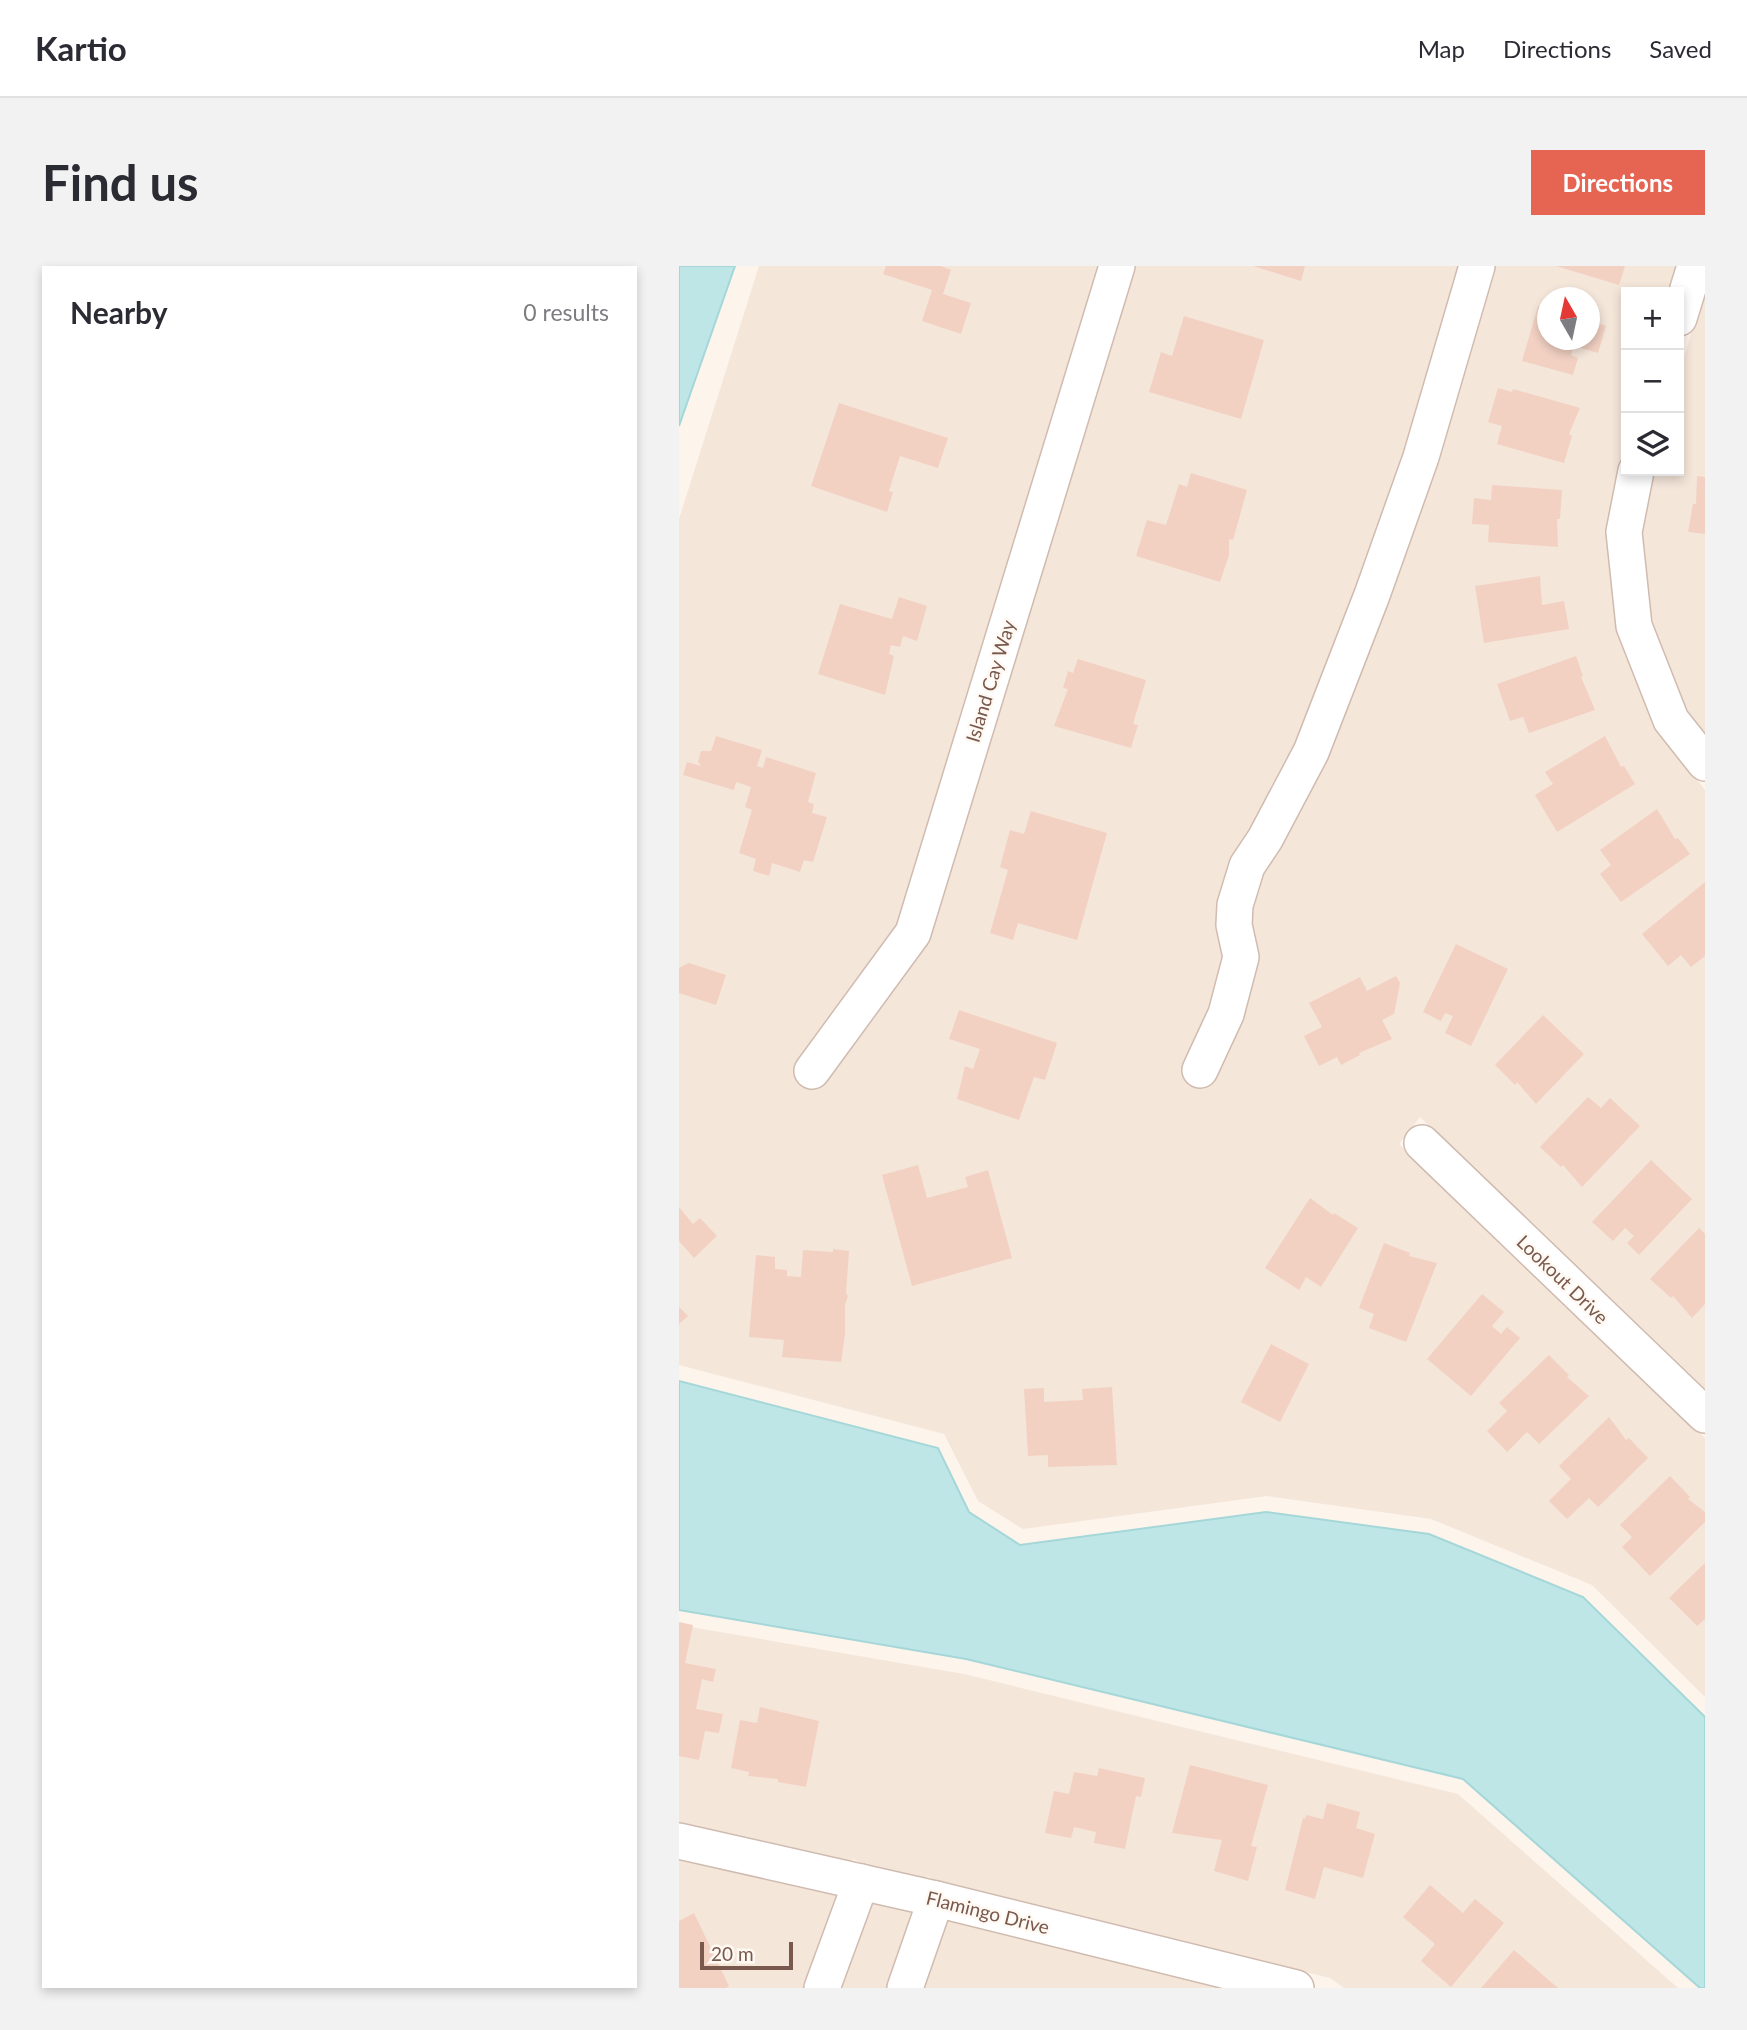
<!DOCTYPE html>
<meta charset="utf-8">
<style>
body{margin:0;font-family:Lato,sans-serif;background:#f2f2f3;color:#2b2b33}
.controls{position:absolute;right:21px;top:21px;display:grid;overflow:hidden;border-radius:0px;box-shadow:0 4px 10px #0003}
.controls button{width:63px;height:63px;display:grid;place-items:center;padding:0;border:0;border-bottom:2px solid #e1e1e2;background:#fff;color:#2b2b33;font:35px sans-serif}
.compass{position:absolute;left:858px;top:21px;width:63px;height:63px;border-radius:50%;background:#fff;box-shadow:0 4px 10px #0003;rotate:351deg}
.scale{position:absolute;left:21px;bottom:18px;width:93px;box-sizing:border-box;padding-left:7px;border:4px solid #79584d;border-top:0;font-size:19px;line-height:24px;white-space:nowrap;color:#79584d;-webkit-text-stroke:5px #fff9f3;paint-order:stroke}
.list{margin:0;padding:0;list-style:none}
h2{display:flex;justify-content:space-between;align-items:center;height:91px;margin:0;padding:0 28px;font-size:30px}
h2 small{font-size:23px;font-weight:400;color:#7c7c81}
.icon{flex:none;width:38px;height:38px;fill:none;stroke:currentColor;stroke-width:2;stroke-linecap:round;stroke-linejoin:round}
.map{position:relative;flex:none;width:1026px;height:1722px;overflow:hidden;border-radius:0px}
header{display:flex;align-items:center;gap:42px;box-sizing:border-box;height:98px;padding:0 35px;background:#fff;border-bottom:2px solid #e1e1e2}
header strong{font-size:33px}
nav{display:flex;gap:38px;margin-inline-start:auto;font-size:24px}
.intro{display:flex;align-items:center;justify-content:space-between;box-sizing:border-box;height:168px;padding:0 42px}
h1{margin:0;font-size:49px}
.button{padding:18px 32px;border-radius:0px;background:#e56452;color:#fff;font-size:24px;font-weight:700}
main{display:flex;gap:42px;padding:0 42px}
aside{flex:1;background:#fff;border-radius:0px;box-shadow:0 4px 10px #0003}
.map>svg:first-child{display:block}
</style>
<header>
<strong>Kartio</strong>
<nav><a>Map</a><a>Directions</a><a>Saved</a></nav>
</header>
<div class="intro"><h1>Find us</h1><a class="button">Directions</a></div>
<main>
<aside>
<h2>Nearby<small>0 results</small></h2>
<ul class="list">
</ul>
</aside>
<div class="map">
<svg width="1026" height="1722" viewBox="0 0 1026 1722">
<rect width="100%" height="100%" fill="#fdf4ec"/>
<g fill="#f5e6da" fill-rule="evenodd">
<path d="M80,0h918l-8,26h-43v140l-18,102 51,197 46,59v601l-285,-274 -21,27 306,294v259l-113,-112 -161,-66 -164,-23 -244,33 -45,-28 -34,-67 -265,-69v-846zM869,32h42v42h-42z"/>
<path d="M1026,23v447l-20,-26 -35,-88 -9,-88 11,-63h27v-98z"/>
<path d="M0,1359l285,49 494,120 220,194h-334l-14,-10 -390,-96 -13,-6 -1,2 -60,-13 -13,-6 -2,3 -172,-39z"/>
<path d="M0,1594l160,36 -34,92h-126z"/>
<path d="M192,1637l43,10 -27,75h-47z"/>
<path d="M267,1654l276,68h-300z"/>
</g>
<g fill="#bfe6e7" stroke="#a5d7d9" stroke-width="2">
<path d="M0,0h56l-56,160z"/>
<path d="M0,1115l259,67 31,64 51,33 246,-33 163,22 154,63 122,120v271h-5l-237,-209 -497,-120 -287,-49z"/>
</g>
<g fill="#f2d1c3">
<path d="M207,0h55l10,4 -8,24 28,9 -10,31 -39,-13 10,-31 -49,-16z"/>
<path d="M574,0h52l-4,15z"/>
<path d="M877,0h69l-6,19z"/>
<path d="M859,40l10,3v31h42v-19l16,5 -8,27 -24,-7 -3,9 7,3 -5,17 -51,-14z"/>
<path d="M505,50l80,24 -23,79 -92,-27 12,-40 11,4z"/>
<path d="M819,122l14,4 1,-3 67,19 -11,26 3,2 -8,27 -67,-19 5,-18 -14,-4z"/>
<path d="M160,137l109,35 -10,30 -38,-12 -11,35 4,1 -6,20 -76,-26z"/>
<path d="M512,207l56,17 -14,50 -4,-1v16l-9,27 -84,-26 11,-36 19,5 13,-41 8,3z"/>
<path d="M1018,210l8,1v57l-17,-2 5,-28h3z"/>
<path d="M813,219l70,5 -2,29h-3l1,28 -70,-5 1,-17 -17,-1 2,-26 17,2z"/>
<path d="M861,310l2,29 22,-4 5,28 -85,14 -9,-57z"/>
<path d="M220,331l28,9 -10,35 -14,-5 -3,11 -9,-2 -2,9 5,2 -9,39 -67,-21 22,-70 52,15z"/>
<path d="M897,390l7,20 -2,1 14,33 -66,23 -6,-16 -13,4 -13,-37z"/>
<path d="M399,393l68,21 -13,44 5,1 -7,23 -77,-22 14,-37 -5,-1 5,-17 5,2z"/>
<path d="M37,470l46,14 -5,16 6,2 3,-11 50,16 -8,29 6,2 -2,9 15,4 -14,45 -9,-2 -4,12 -28,-9 -3,13 -16,-5 3,-12 -17,-6 13,-43 -7,-3 6,-20 -15,-5 -2,8 -51,-15 4,-13 14,4 -3,-4 3,-11h10z"/>
<path d="M926,470l16,31 3,-1 11,18 -78,48 -22,-37 18,-11 -8,-12z"/>
<path d="M978,543l18,30 3,-1 12,16 -69,48 -21,-28 11,-9 -11,-15z"/>
<path d="M352,545l76,22 -30,107 -59,-17 -5,17 -23,-7 18,-63 -8,-3 10,-37 14,4z"/>
<path d="M1026,616v74l-14,11 -10,-12 -13,11 -26,-32z"/>
<path d="M777,678l52,25 -37,77 -26,-13 8,-17 -8,-3 -4,8 -18,-9z"/>
<path d="M10,697l37,12 -10,30 -37,-12v-25z"/>
<path d="M717,710l4,7 -6,31 -12,6 10,19 -33,14 1,2 -19,10 -4,-8 -18,9 -15,-30 18,-9 -13,-24 51,-26 7,14z"/>
<path d="M280,744l98,33 -12,37 -11,-3 -15,43 -62,-21 8,-33 8,3 7,-20 -31,-10z"/>
<path d="M864,749l41,39 -48,50 -19,-22 -2,3 -20,-20z"/>
<path d="M909,831l13,11 9,-10 30,28 -58,61 -19,-22 -2,2 -21,-20z"/>
<path d="M972,894l41,39 -53,56 -12,-12 7,-7 -9,-8 -12,13 -21,-19z"/>
<path d="M239,899l9,33 41,-11 -3,-10 23,-7 24,88 -100,28 -30,-111z"/>
<path d="M631,932l23,17 1,-2 24,15 -37,59 -15,-10 -7,13 -34,-22z"/>
<path d="M0,941l14,17 7,-6 17,18 -23,22 -15,-17z"/>
<path d="M1020,962l6,6v70l-13,14 -19,-22 -2,2 -21,-19z"/>
<path d="M705,977l26,10 -1,3 28,7 -31,79 -37,-14 5,-14 -15,-6z"/>
<path d="M154,983l16,2 -3,42 2,3 -3,9v30l-4,27 -59,-5 2,-17 -35,-3 7,-82 19,2v12l12,1v6l14,1 2,-27 30,2z"/>
<path d="M803,1028l22,18 -12,14 9,8 6,-7 13,11 -49,58 -44,-37z"/>
<path d="M0,1041l9,9 -9,8z"/>
<path d="M592,1078l38,20 -29,58 -39,-20z"/>
<path d="M870,1089l20,20 -2,2 22,19 -50,48 -12,-12 -20,20 -20,-21 20,-20 -8,-8z"/>
<path d="M433,1121l5,78 -69,2v-12l-20,1 -4,-67 20,-1v14l39,-2 -1,-11z"/>
<path d="M930,1151l17,23 3,-2 19,20 -50,49 -9,-9 -22,21 -18,-18 22,-22 -12,-13z"/>
<path d="M991,1210l20,21 -2,2 17,13v10l-55,54 -28,-29 10,-10 -12,-12z"/>
<path d="M1026,1297v56l-8,7 -28,-28z"/>
<path d="M0,1356l14,3 -8,38 31,6 -3,13 -11,-3 -6,30 27,5 -4,19 -14,-2 -6,29 -20,-4z"/>
<path d="M81,1441l59,14 -13,66 -28,-5v-3l-30,-3 1,-4 -18,-4 9,-48 17,3z"/>
<path d="M511,1499l78,20 -17,61 6,1 -9,34 -34,-10 8,-31 -50,-7z"/>
<path d="M420,1502l46,10 -4,19 -5,-1 -11,53 -31,-6 2,-11 -22,-5 -3,11 -26,-5 9,-42 15,3 5,-22 23,4z"/>
<path d="M648,1537l33,9 -4,16 19,6 -12,44 -39,-11 -9,32 -30,-9 18,-72 2,1 1,-4 17,4z"/>
<path d="M751,1619l33,28 12,-14 29,24 -53,64 -30,-26 14,-17 -32,-27z"/>
<path d="M15,1647l35,73 -3,2h-47v-67z"/>
<path d="M835,1684l44,38h-77z"/>
</g>
<g fill="none" stroke-linecap="round" stroke-linejoin="round">
<defs>
<g id="minor">
<path d="M1000,52l16,-52"/>
<path d="M957,205l-12,61 10,94 37,94 34,43"/>
<path d="M521,804l26,-56 15,-57 -7,-32 1,-20 12,-39 18,-27 46,-87 61,-157 49,-138 56,-191"/>
<path d="M133,805l101,-138 204,-667"/>
<path d="M743,877l283,272"/>
<path d="M0,1575l257,58 360,89"/>
<path d="M143,1722l39,-106"/>
<path d="M226,1722l31,-89"/>
</g>
</defs>
<use href="#minor" stroke="#d0bbb0" stroke-width="38"/>
<use href="#minor" stroke="#fff" stroke-width="35"/>
</g>
<g text-anchor="middle" dominant-baseline="central" stroke-width="5" stroke-linejoin="round" paint-order="stroke">
<g font-size="19" fill="#79584d" stroke="#fff9f3">
<text transform="translate(311 415) rotate(-73)">Island Cay Way</text>
<text transform="translate(884 1013) rotate(44)">Lookout Drive</text>
<text transform="translate(309 1646) rotate(14)">Flamingo Drive</text>
</g>
</g>
</svg>
<div class="controls">
<button>+</button>
<button>−</button>
<button><svg class="icon" aria-label="layers" viewBox="0 0 24 24"><path d="M12 4l9 5-9 5-9-5zM3 14l9 5 9-5"/></svg></button>
</div>
<svg class="compass" viewBox="-18 -18 36 36"><path d="M0-13l5 13h-10z" fill="#e53935"/><path d="M0 13l5-13h-10z" fill="#7c7c81"/></svg>
<div class="scale">20 m</div>
</div>
</main>
